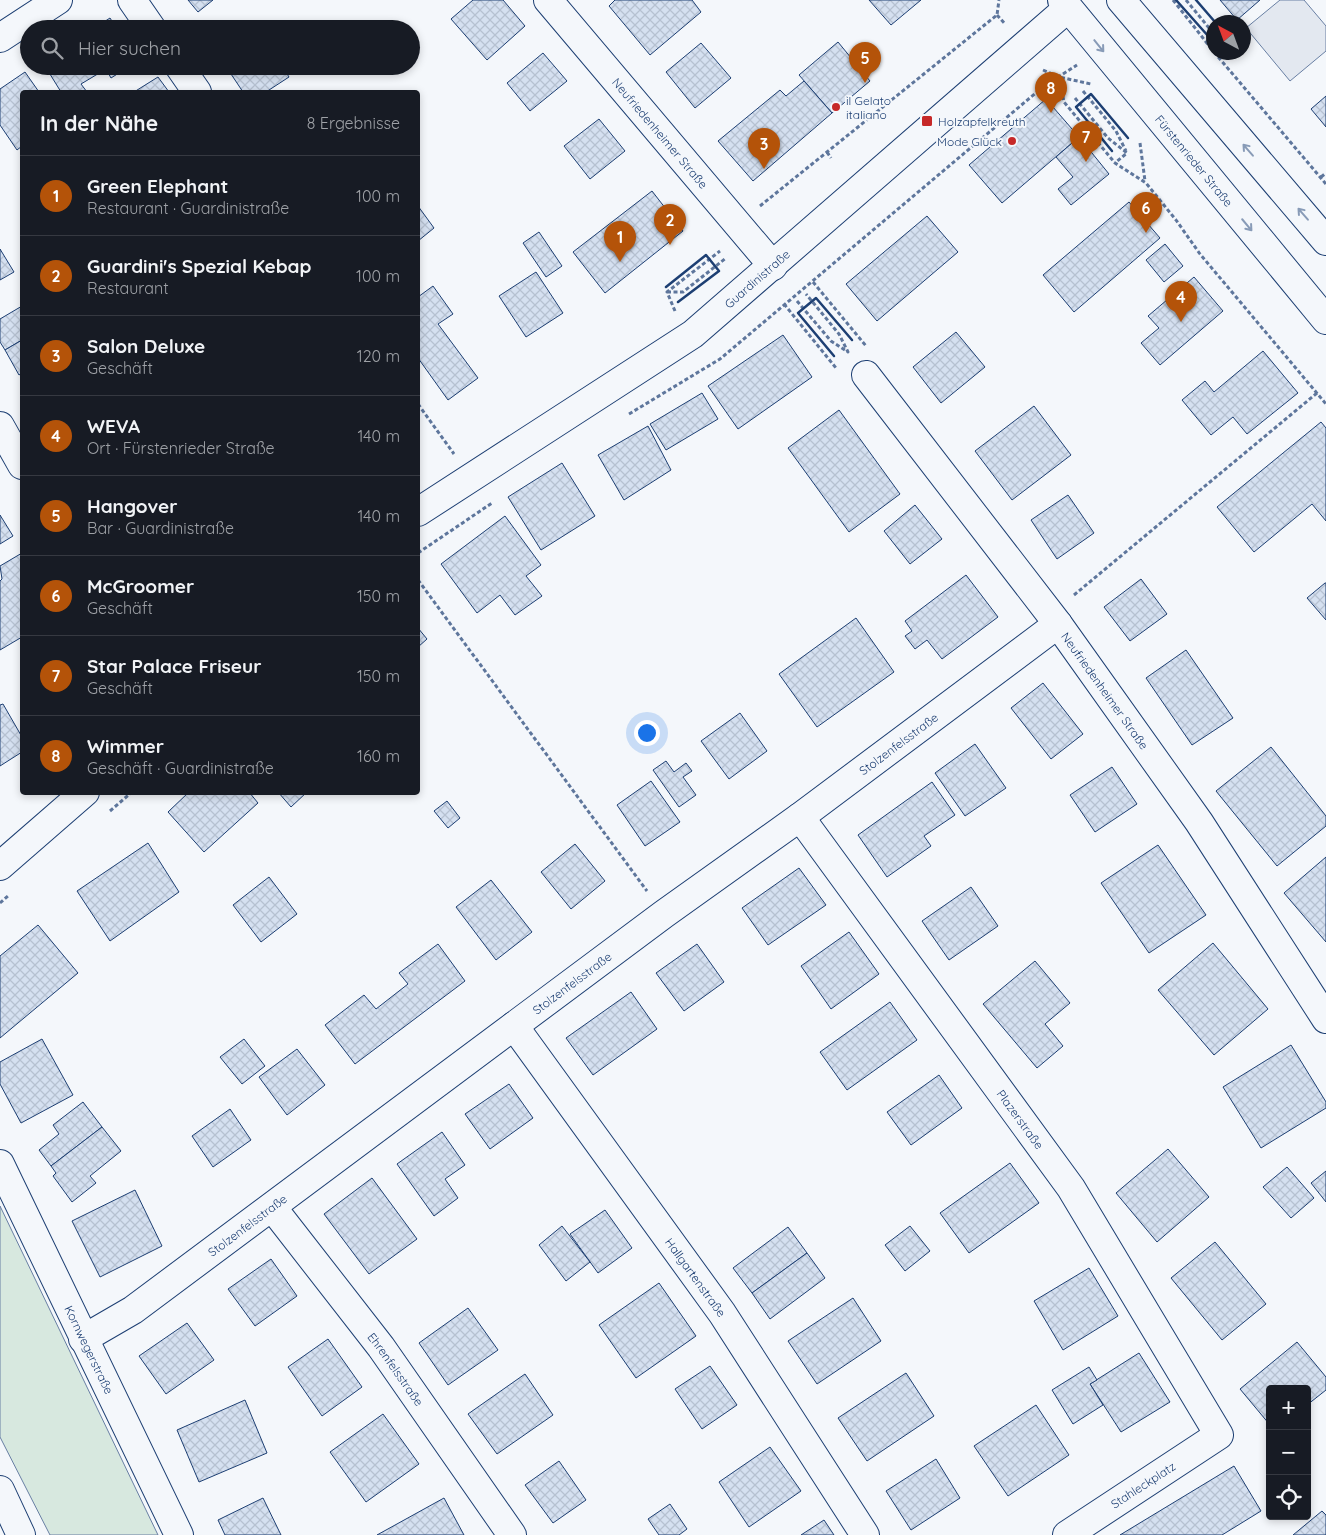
<!DOCTYPE html>
<html lang="de">
<meta charset="utf-8">
<style>
body{margin:0;font-family:Quicksand,sans-serif;background:#242831;color:#f1f3f6}
.controls{position:absolute;right:15px;bottom:15px;display:grid;overflow:hidden;border-radius:5px;box-shadow:0 2px 8px #0003}
.controls button{width:45px;height:45px;display:grid;place-items:center;padding:0;border:0;border-bottom:1px solid #363941;background:#171b24;color:#f1f3f6;font:25px sans-serif}
.compass{position:absolute;left:1206px;top:15px;width:45px;height:45px;border-radius:50%;background:#171b24;box-shadow:0 2px 8px #0003;rotate:319deg}
.you{position:absolute;left:646px;top:732px;width:18px;height:18px;margin:-12px;border:4px solid #fff;border-radius:50%;background:#1a73e8;box-shadow:0 0 0 8px #1a73e833}
.badge{display:grid;place-items:center;width:32px;height:32px;border-radius:50%;background:#b45309;color:#fff;font-size:16px;font-weight:700}
.pin{position:absolute;translate:-50% -41px;filter:drop-shadow(0 1px 2px #0008)}
.pin::after{content:'';position:absolute;top:26px;width:18px;height:15px;background:inherit;clip-path:polygon(0 0,100% 0,50% 100%)}
.list{margin:0;padding:0;list-style:none}
h2{display:flex;justify-content:space-between;align-items:center;height:65px;margin:0;padding:0 20px;font-size:21px}
h2 small{font-size:16px;font-weight:400;color:#9ea1a6}
.list li{display:grid;grid-template-columns:32px 1fr auto;gap:15px;align-items:center;box-sizing:border-box;height:80px;padding:0 20px;border-top:1px solid #363941}
.list b{display:block;font-size:19px;white-space:nowrap}
.list p{margin:0;font-size:16px;white-space:nowrap;color:#9ea1a6}
.list em{font-size:16px;font-style:normal;color:#9ea1a6}
.icon{flex:none;width:28px;height:28px;fill:none;stroke:currentColor;stroke-width:2;stroke-linecap:round;stroke-linejoin:round}
.map{position:relative;flex:none;width:1326px;height:1535px;overflow:hidden}
.search{position:absolute;background:#171b24;box-shadow:0 2px 8px #0003;left:20px;top:20px;width:400px;height:55px;display:flex;align-items:center;gap:12px;box-sizing:border-box;padding:0 18px;border-radius:28px;color:#9ea1a6;font-size:19px}
.panel{position:absolute;background:#171b24;box-shadow:0 2px 8px #0003;left:20px;top:90px;width:400px;height:705px;border-radius:5px}
.map>svg:first-child{display:block}
</style>
<div class="map">
<svg width="1326" height="1535" viewBox="0 0 1326 1535">
<defs>
<pattern id="building-cross-hatch" width="8" height="8" patternUnits="userSpaceOnUse" patternTransform="scale(1.25)"><rect width="8" height="8" fill="#d5e0f0"/><path d="M0 0l8 8M0 8l8-8" fill="none" stroke="#b6c1d1"/></pattern>
</defs>
<rect width="100%" height="100%" fill="#f4f7fb"/>
<path fill="#d7e8df" stroke="#687fa3" d="M0,1206l158,329h-108l-50,-98z"/>
<path fill="#e3e8f0" stroke="#687fa3" d="M1280,0h24l22,26v25l-36,30 -44,-53z"/>
<g fill="url(#building-cross-hatch)" stroke="#1d3f73">
<path d="M188,0h25l-15,12z"/>
<path d="M473,0h30l22,26 -38,34 -36,-41z"/>
<path d="M615,0h77l9,12 -51,43 -41,-49z"/>
<path d="M869,0h52l-30,25z"/>
<path d="M1220,0h40l-23,20z"/>
<path d="M110,18l7,11h-24z"/>
<path d="M838,42l32,39 -38,32 -33,-38z"/>
<path d="M701,43l30,35 -36,30 -29,-36z"/>
<path d="M543,53l24,28 -37,30 -23,-28z"/>
<path d="M45,66h85l-19,12 -5,-9 -25,15 6,8h-26z"/>
<path d="M236,66h46l7,11 -23,15h-23l-14,-21z"/>
<path d="M25,72l14,20h-17v54l-5,4 -17,-25v-36z"/>
<path d="M158,77l11,15h-35z"/>
<path d="M804,81l28,32 -79,68 -35,-40 62,-51 6,6z"/>
<path d="M1326,96v31l-15,-18z"/>
<path d="M1046,99l33,38 -77,66 -33,-38z"/>
<path d="M599,119l26,32 -35,28 -26,-33z"/>
<path d="M1079,137l30,37 -38,31 -13,-16 15,-12 -17,-20z"/>
<path d="M652,191l31,40 -78,62 -32,-41z"/>
<path d="M1129,202l31,36 -86,74 -31,-37z"/>
<path d="M418,206l16,22 -16,13z"/>
<path d="M927,216l31,36 -81,69 -31,-37z"/>
<path d="M539,232l23,34 -16,11 -23,-34z"/>
<path d="M1165,244l18,22 -19,16 -18,-22z"/>
<path d="M0,249l14,23 -14,8z"/>
<path d="M536,272l27,41 -37,24 -27,-41z"/>
<path d="M1194,277l29,34 -63,54 -19,-22 18,-15 -11,-12z"/>
<path d="M433,286l20,28 -15,10 40,54 -30,22 -30,-42v-61z"/>
<path d="M22,306v34l-17,10 -5,-8v-23z"/>
<path d="M956,332l29,35 -44,36 -28,-36z"/>
<path d="M783,335l29,42 -74,52 -30,-43z"/>
<path d="M22,340v33l-3,2 -14,-25z"/>
<path d="M1263,351l35,42 -51,41 -14,-17 -22,18 -29,-35 23,-19 9,11z"/>
<path d="M702,393l16,26 -52,31 -16,-26z"/>
<path d="M1034,406l37,49 -59,45 -37,-49z"/>
<path d="M839,410l61,84 -51,38 -61,-84z"/>
<path d="M1321,422l5,6v93l-14,-17 -58,48 -37,-45z"/>
<path d="M648,426l23,44 -47,30 -26,-45z"/>
<path d="M562,463l33,53 -54,34 -33,-53z"/>
<path d="M1068,495l26,38 -37,26 -26,-39z"/>
<path d="M915,505l27,34 -32,25 -26,-33z"/>
<path d="M0,515l13,21 -13,8z"/>
<path d="M505,516l36,49 -15,11 16,20 -27,19 -15,-20 -23,18 -36,-49z"/>
<path d="M22,553v84l-22,13v-69l2,-2 -2,-13z"/>
<path d="M966,575l32,42 -56,42 -15,-19 -12,9 -10,-13 7,-5 -7,-10z"/>
<path d="M1141,579l26,35 -37,27 -26,-34z"/>
<path d="M1325,583h1v37l-19,-22z"/>
<path d="M856,618l38,54 -77,55 -38,-53z"/>
<path d="M418,628l9,11 -9,8z"/>
<path d="M1186,650l47,68 -41,27 -46,-67z"/>
<path d="M1043,683l40,51 -32,25 -40,-51z"/>
<path d="M3,704l19,33v15l-22,14v-61z"/>
<path d="M740,713l27,38 -38,28 -28,-38z"/>
<path d="M975,744l31,44 -41,28 -30,-43z"/>
<path d="M1271,747l55,69v10l-49,40 -61,-75z"/>
<path d="M666,761l8,11 12,-9 6,8 -9,6 13,18 -17,12 -26,-37z"/>
<path d="M1112,767l25,37 -42,28 -25,-37z"/>
<path d="M651,781l29,41 -35,24 -28,-41z"/>
<path d="M932,782l23,33 -31,21 7,10 -44,31 -29,-42z"/>
<path d="M189,792h60l9,11 -54,49 -36,-40z"/>
<path d="M278,792h29l-16,15z"/>
<path d="M447,801l13,17 -12,10 -14,-17z"/>
<path d="M148,843l31,49 -69,49 -33,-50z"/>
<path d="M575,844l30,37 -34,28 -30,-37z"/>
<path d="M1158,845l48,70 -57,38 -48,-70z"/>
<path d="M1326,857v85l-42,-49z"/>
<path d="M799,868l27,37 -58,40 -26,-37z"/>
<path d="M269,877l28,37 -36,28 -28,-37z"/>
<path d="M491,880l41,52 -36,28 -40,-53z"/>
<path d="M971,887l27,39 -49,34 -27,-39z"/>
<path d="M38,925l40,48 -78,65v-82z"/>
<path d="M849,932l30,42 -48,35 -30,-43z"/>
<path d="M1213,943l55,66 -54,46 -56,-65z"/>
<path d="M438,944l27,37 -110,83 -30,-39 39,-30 12,14 32,-25 -9,-11z"/>
<path d="M697,944l27,38 -40,29 -28,-38z"/>
<path d="M1035,961l35,42 -25,21 18,22 -26,22 -54,-64z"/>
<path d="M631,992l26,37 -64,46 -27,-37z"/>
<path d="M890,1002l27,38 -70,50 -27,-38z"/>
<path d="M42,1039l31,56 -52,28 -21,-39v-22z"/>
<path d="M244,1039l21,27 -23,18 -22,-27z"/>
<path d="M1291,1045l35,57v6l-65,40 -38,-61z"/>
<path d="M297,1049l28,36 -38,30 -28,-38z"/>
<path d="M939,1075l23,33 -51,37 -24,-33z"/>
<path d="M509,1084l24,34 -43,31 -25,-35z"/>
<path d="M83,1102l19,25 -51,39 -12,-16 20,-16 -6,-9z"/>
<path d="M230,1109l21,31 -38,27 -21,-31z"/>
<path d="M102,1127l19,24 -31,25 6,7 -24,19 -19,-26 3,-3 -5,-7z"/>
<path d="M442,1132l23,33 -20,14 13,19 -24,18 -37,-52z"/>
<path d="M1168,1149l41,48 -52,45 -41,-49z"/>
<path d="M1010,1163l29,40 -70,50 -29,-40z"/>
<path d="M1287,1167l27,31 -23,20 -28,-31z"/>
<path d="M1326,1171v31l-15,-19z"/>
<path d="M372,1178l45,61 -48,35 -45,-60z"/>
<path d="M135,1190l27,56 -62,31 -28,-56z"/>
<path d="M605,1210l27,38 -34,25 -28,-39z"/>
<path d="M562,1226l28,36 -24,19 -27,-36z"/>
<path d="M910,1226l20,25 -25,20 -20,-26z"/>
<path d="M788,1227l19,26 -55,40 -19,-25z"/>
<path d="M1215,1242l51,62 -44,36 -51,-62z"/>
<path d="M807,1253l18,25 -55,41 -18,-26z"/>
<path d="M271,1259l26,37 -42,30 -27,-37z"/>
<path d="M1089,1268l29,48 -55,34 -29,-49z"/>
<path d="M659,1283l37,53 -60,42 -37,-53z"/>
<path d="M853,1298l28,43 -64,43 -29,-43z"/>
<path d="M468,1308l30,42 -50,35 -29,-42z"/>
<path d="M187,1323l27,37 -48,34 -27,-38z"/>
<path d="M328,1339l34,48 -40,29 -34,-49z"/>
<path d="M1297,1342l29,35v13l-19,15v-16h-37v36l-30,-36z"/>
<path d="M1139,1353l31,49 -49,30 -31,-48z"/>
<path d="M710,1366l27,39 -35,24 -27,-40z"/>
<path d="M1089,1367l8,13 -7,4 13,21 -30,19 -21,-34z"/>
<path d="M906,1373l28,43 -67,45 -29,-43z"/>
<path d="M525,1374l28,41 -56,39 -29,-40z"/>
<path d="M245,1400l22,53 -68,29 -22,-52z"/>
<path d="M1036,1405l33,50 -61,41 -34,-50z"/>
<path d="M383,1414l36,50 -53,38 -36,-50z"/>
<path d="M770,1447l31,44 -52,36 -30,-45z"/>
<path d="M936,1459l24,39 -49,32 -25,-39z"/>
<path d="M559,1461l27,39 -33,23 -28,-38z"/>
<path d="M1234,1466l27,45 -39,24h-102z"/>
<path d="M263,1498l18,37h-56l-7,-15z"/>
<path d="M444,1498l20,37h-87z"/>
<path d="M670,1504l17,25 -8,6h-20l-11,-16z"/>
<path d="M1322,1511l4,4v20h-33z"/>
<path d="M824,1520l10,15h-33z"/>
</g>
<g fill="none" stroke-linecap="round" stroke-linejoin="round">
<defs>
<g id="street">
<path d="M132,0l20,29"/>
<path id="s1" d="M548,0l225,266"/>
<path d="M0,38l58,-38"/>
<path d="M179,66l18,26"/>
<path id="s2" d="M866,375l192,249 141,198 127,197"/>
<path d="M0,426l22,39"/>
<path id="s3" d="M418,512l275,-178 375,-326"/>
<path id="s4" d="M800,817l271,371 148,247 -152,100"/>
<path d="M0,866l85,-74"/>
<path id="s5" d="M514,1026l208,287 143,222"/>
<path id="s6" d="M0,1164l179,371"/>
<path id="s7" d="M272,1207l109,140 131,188"/>
<path id="s8" d="M83,1339l50,-29 531,-396 136,-97 258,-193"/>
<path d="M0,1490l21,45"/>
</g>
<g id="secondary">
<path id="s9" d="M1062,0l264,320"/>
<path d="M1121,0l205,241"/>
</g>
</defs>
<use href="#street" stroke="#1d3f73" stroke-width="30"/>
<use href="#secondary" stroke="#1d3f73" stroke-width="30"/>
<g stroke="#5e769c" stroke-width="3" stroke-dasharray="4 2.5" stroke-linecap="butt">
<path d="M1173,0l41,52"/>
<path d="M1186,0l28,34"/>
<path d="M997,15l8,9"/>
<path d="M1206,43l8,-7"/>
<path d="M1214,52l112,132"/>
<path d="M1043,70l16,7 32,7"/>
<path d="M1059,77l5,25 51,61 31,20 30,37 24,34 126,150"/>
<path d="M1083,91l33,40 10,20"/>
<path d="M1075,98l33,40 19,15 -12,10"/>
<path d="M1140,143l5,38"/>
<path d="M827,152l4,6"/>
<path d="M1321,177l5,-4"/>
<path d="M760,206l237,-191 2,-15"/>
<path d="M813,282l53,64"/>
<path d="M667,292h16l43,-34"/>
<path d="M797,301l34,40 17,11 -9,-18 -33,-40"/>
<path d="M784,304l52,64"/>
<path d="M675,311l-8,-19 53,-41"/>
<path d="M418,404l36,50"/>
<path d="M629,414l91,-55 324,-273 33,-21"/>
<path d="M418,553l74,-50"/>
<path d="M418,580l229,311"/>
<path d="M1074,595l243,-202"/>
<path d="M110,811l22,-19"/>
<path d="M0,903l9,-8"/>
</g>
<use href="#street" stroke="#f4f7fb" stroke-width="28"/>
<use href="#secondary" stroke="#f4f7fb" stroke-width="28"/>
<g stroke="#1d3f73" stroke-width="2.5">
<path d="M1176,0l33,37"/>
<path d="M1196,0l19,22"/>
<path d="M1112,151l-36,-44 15,-13 37,44"/>
<path d="M666,287l40,-32 13,16 -41,31"/>
<path d="M834,356l-36,-43 18,-15 36,42"/>
</g>
</g>
<defs><path id="oneway-shaft" d="M-6 0H5M1.5-3L5.5 0L1.5 3" fill="none" stroke-width="1.6" stroke-linecap="round" stroke-linejoin="round" transform="scale(1.25)"/></defs>
<g stroke="#889bb7">
<use href="#oneway-shaft" transform="translate(1099 46) rotate(51)"/>
<use href="#oneway-shaft" transform="translate(1248 150) rotate(-131)"/>
<use href="#oneway-shaft" transform="translate(1303 214) rotate(-131)"/>
<use href="#oneway-shaft" transform="translate(1247 225) rotate(50)"/>
</g>
<g fill="#c62828" stroke="#f4f7fb" stroke-width="2">
<circle cx="836" cy="107" r="5"/>
<rect x="921" y="115" width="12" height="12" rx="2.5"/>
<circle cx="1012" cy="141" r="5"/>
</g>
<g text-anchor="middle" dominant-baseline="central" stroke-width="4" stroke-linejoin="round" paint-order="stroke">
<g font-size="12" fill="#1d3f73" stroke="#f4f7fb" text-anchor="start">
<text x="846" y="100">il Gelato<tspan x="846" dy="14">italiano</tspan></text>
<text x="938" y="121">Holzapfelkreuth</text>
<text x="1002" y="141" text-anchor="end">Mode Glück</text>
</g>
<g font-size="12" fill="#1d3f73" stroke="#f4f7fb">
<text stroke="none"><textPath href="#s1" startOffset="174">Neufriedenheimer Straße</textPath></text>
<text stroke="none"><textPath href="#s9" startOffset="208">Fürstenrieder Straße</textPath></text>
<text stroke="none"><textPath href="#s3" startOffset="412">Guardinistraße</textPath></text>
<text stroke="none"><textPath href="#s2" startOffset="396">Neufriedenheimer Straße</textPath></text>
<text stroke="none"><textPath href="#s8" startOffset="1010">Stolzenfelsstraße</textPath></text>
<text stroke="none"><textPath href="#s8" startOffset="605">Stolzenfelsstraße</textPath></text>
<text stroke="none"><textPath href="#s4" startOffset="374">Plazerstraße</textPath></text>
<text stroke="none"><textPath href="#s8" startOffset="200">Stolzenfelsstraße</textPath></text>
<text stroke="none"><textPath href="#s5" startOffset="310">Hallgartenstraße</textPath></text>
<text stroke="none"><textPath href="#s6" startOffset="206">Kornwegerstraße</textPath></text>
<text stroke="none"><textPath href="#s7" startOffset="204">Ehrenfelsstraße</textPath></text>
<text transform="translate(1143 1485) rotate(-33)">Stahleckplatz</text>
</g>
</g>
</svg>
<div class="controls">
<button>+</button>
<button>−</button>
<button><svg class="icon" aria-label="locate" viewBox="0 0 24 24"><circle cx="12" cy="12" r="6"/><path d="M12 2v4M12 18v4M2 12h4M18 12h4"/></svg></button>
</div>
<svg class="compass" viewBox="-18 -18 36 36"><path d="M0-13l5 13h-10z" fill="#e53935"/><path d="M0 13l5-13h-10z" fill="#9ea1a6"/></svg>
<div class="you"></div>
<div class="pin badge" style="left:620px;top:262px">1</div>
<div class="pin badge" style="left:670px;top:245px">2</div>
<div class="pin badge" style="left:764px;top:169px">3</div>
<div class="pin badge" style="left:1181px;top:322px">4</div>
<div class="pin badge" style="left:865px;top:83px">5</div>
<div class="pin badge" style="left:1146px;top:233px">6</div>
<div class="pin badge" style="left:1086px;top:162px">7</div>
<div class="pin badge" style="left:1051px;top:113px">8</div>
<div class="search"><svg class="icon" aria-label="search" viewBox="0 0 24 24"><circle cx="10" cy="10" r="6"/><path d="M15 15l6 6"/></svg>Hier suchen</div>
<section class="panel">
<h2>In der Nähe<small>8 Ergebnisse</small></h2>
<ul class="list">
<li><span class="badge">1</span><div><b>Green Elephant</b><p>Restaurant · Guardinistraße</p></div><em>100 m</em></li>
<li><span class="badge">2</span><div><b>Guardini's Spezial Kebap</b><p>Restaurant</p></div><em>100 m</em></li>
<li><span class="badge">3</span><div><b>Salon Deluxe</b><p>Geschäft</p></div><em>120 m</em></li>
<li><span class="badge">4</span><div><b>WEVA</b><p>Ort · Fürstenrieder Straße</p></div><em>140 m</em></li>
<li><span class="badge">5</span><div><b>Hangover</b><p>Bar · Guardinistraße</p></div><em>140 m</em></li>
<li><span class="badge">6</span><div><b>McGroomer</b><p>Geschäft</p></div><em>150 m</em></li>
<li><span class="badge">7</span><div><b>Star Palace Friseur</b><p>Geschäft</p></div><em>150 m</em></li>
<li><span class="badge">8</span><div><b>Wimmer</b><p>Geschäft · Guardinistraße</p></div><em>160 m</em></li>
</ul>
</section>
</div>
